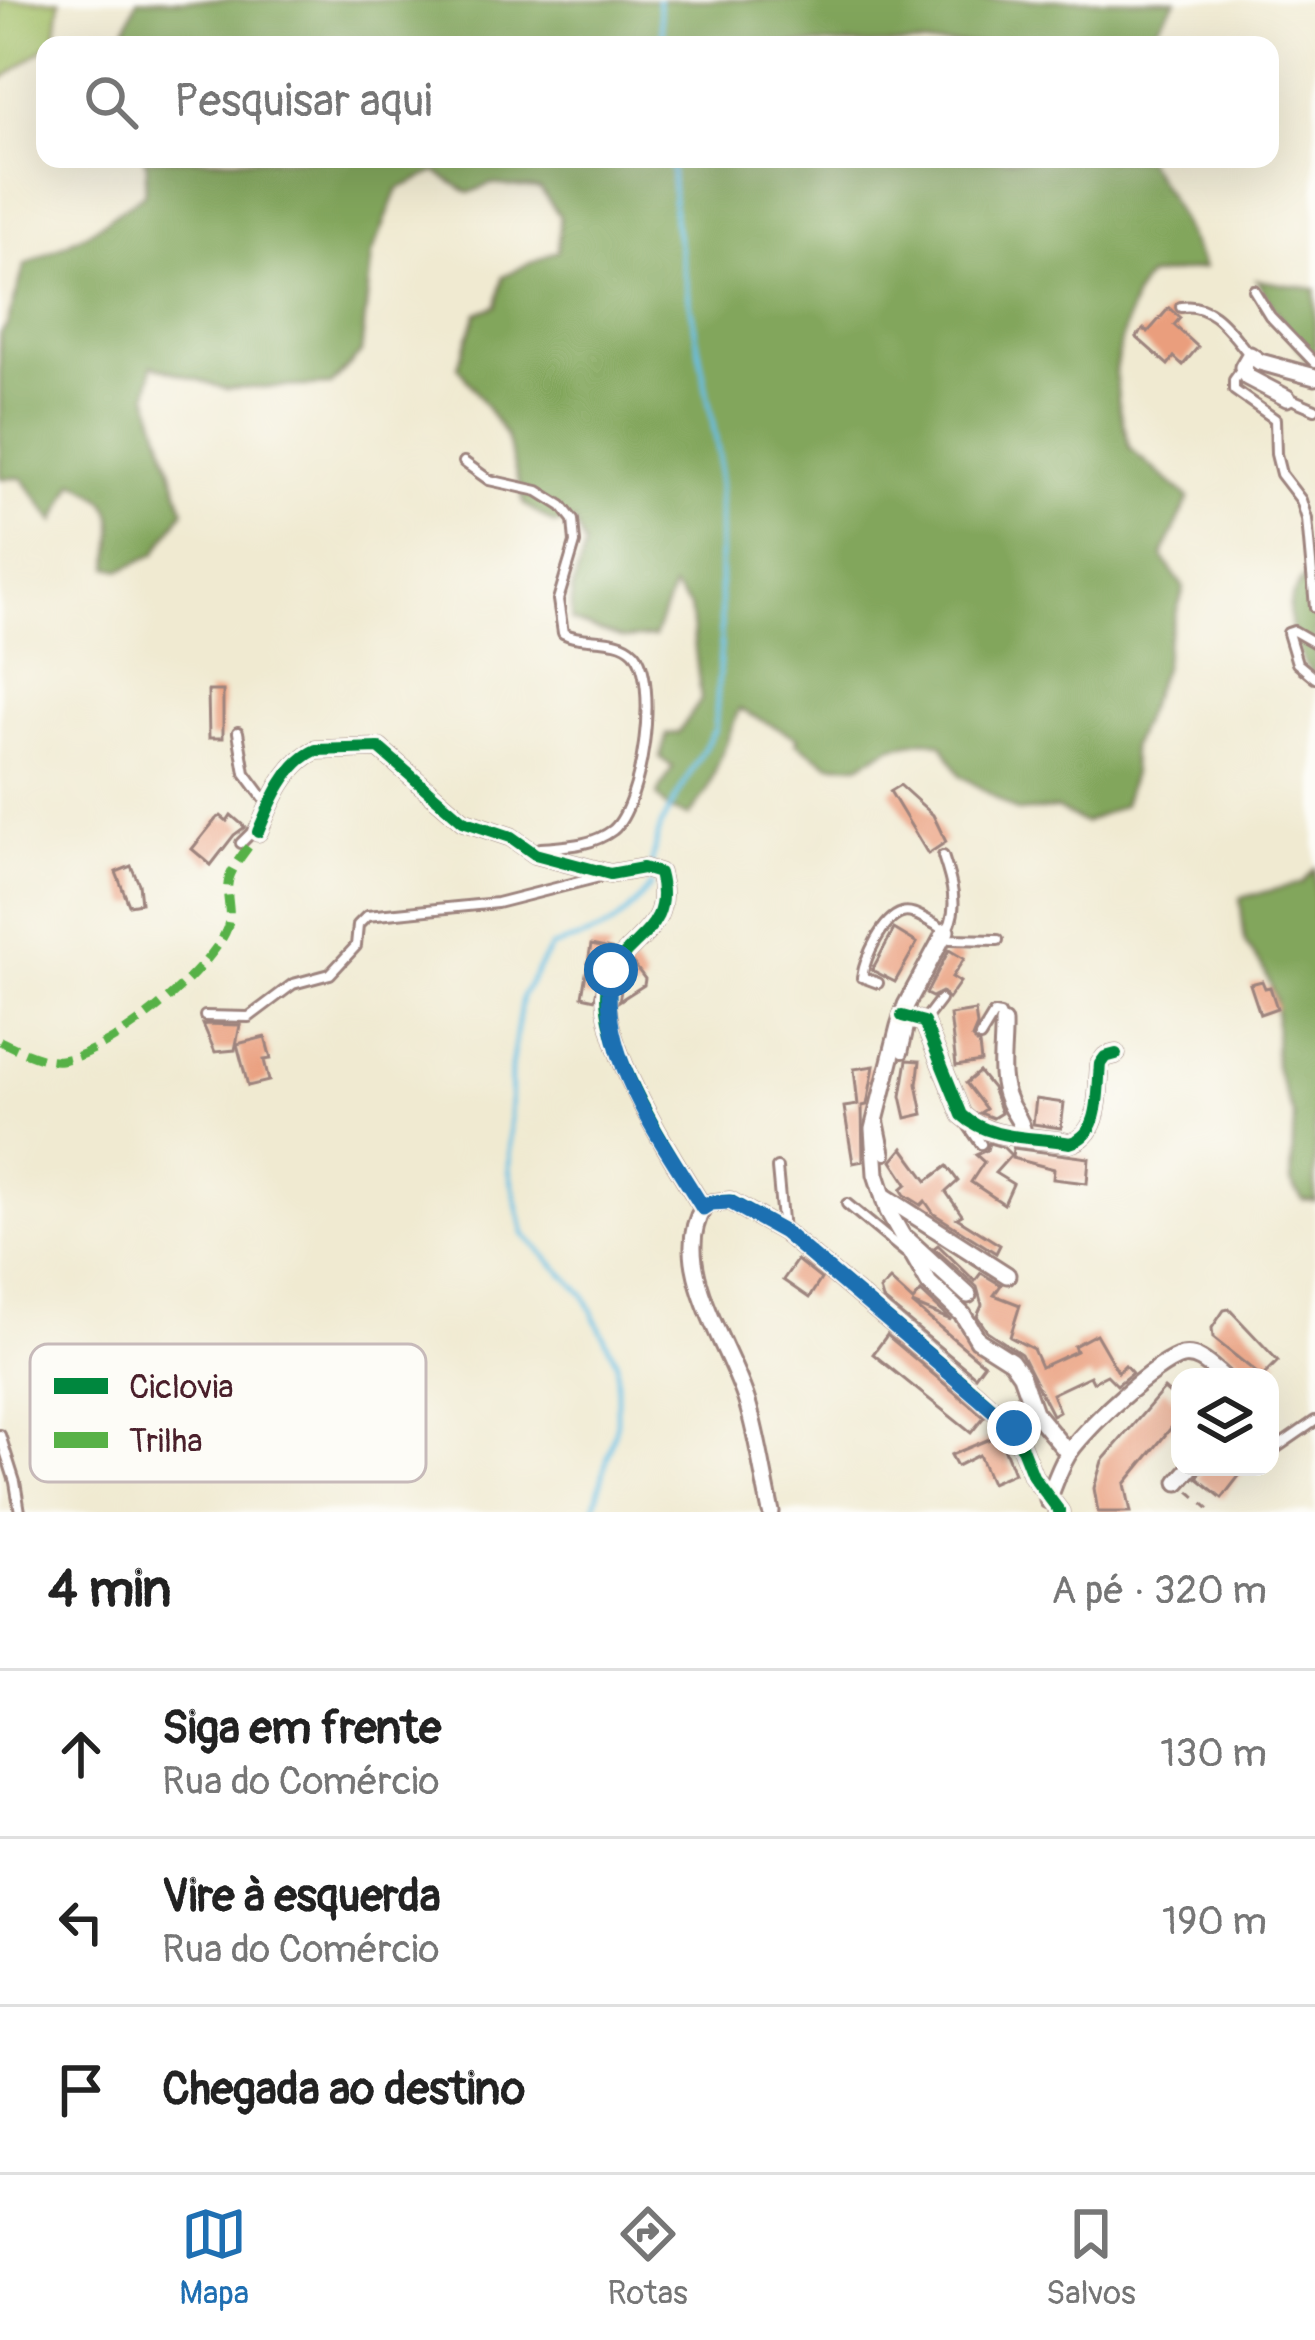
<!DOCTYPE html>
<html lang="pt">
<meta charset="utf-8">
<style>
body{margin:0;font-family:Pangolin,sans-serif;background:#f6f6f6;color:#222}
.controls{position:absolute;right:36px;bottom:36px;display:grid;overflow:hidden;border-radius:24px;box-shadow:0 12px 48px #0002}
.controls button{width:108px;height:108px;display:grid;place-items:center;padding:0;border:0;border-bottom:3px solid #e0e0e0;background:#fff;color:#222;font:60px sans-serif}
.stop{position:absolute;width:36px;height:36px;margin:-27px;border:9px solid #1f6fb2;border-radius:50%;background:#fff}
.stop.end{background:#1f6fb2;border-color:#fff;box-shadow:0 3px 12px #0008}
.list{margin:0;padding:0;list-style:none}
h2{display:flex;justify-content:space-between;align-items:center;height:156px;margin:0;padding:0 48px;font-size:51px}
h2 small{font-size:39px;font-weight:400;color:#767676}
.list li{display:grid;grid-template-columns:78px 1fr auto;gap:36px;align-items:center;box-sizing:border-box;height:168px;padding:0 48px;border-top:3px solid #e0e0e0}
.list b{display:block;font-size:45px;white-space:nowrap}
.list p{margin:0;font-size:39px;white-space:nowrap;color:#767676}
.list em{font-size:39px;font-style:normal;color:#767676}
.icon{flex:none;width:66px;height:66px;fill:none;stroke:currentColor;stroke-width:2;stroke-linecap:round;stroke-linejoin:round}
.map{position:relative;flex:none;width:1315px;height:1512px;overflow:hidden}
.search{position:absolute;background:#fff;box-shadow:0 12px 48px #0002;left:36px;right:36px;top:36px;height:132px;display:flex;align-items:center;gap:30px;box-sizing:border-box;padding:0 42px;border-radius:24px;color:#767676;font-size:45px}
.sheet{height:660px;background:#fff}
nav{display:flex;justify-content:space-around;align-items:center;box-sizing:border-box;height:168px;border-top:3px solid #e0e0e0;background:#fff;font-size:33px;color:#767676}
nav a{display:grid;justify-items:center;gap:6px}
nav .on{color:#1f6fb2}
.map>svg:first-child{display:block}
</style>
<div class="map">
<svg width="1315" height="1512" viewBox="0 0 1315 1512">
<rect width="100%" height="100%" fill="#fdfcf7"/>
<filter id="ink" filterUnits="userSpaceOnUse"><feTurbulence type="fractalNoise" baseFrequency=".00833" numOctaves="2"/><feDisplacementMap in="SourceGraphic" scale="24" xChannelSelector="R" yChannelSelector="G"/><feConvolveMatrix kernelMatrix="1 2 1 2 8 2 1 2 1" color-interpolation-filters="sRGB"/></filter>
<filter id="wash" filterUnits="userSpaceOnUse"><feTurbulence type="fractalNoise" baseFrequency=".004" numOctaves="4" result="noise"/><feDisplacementMap in="SourceGraphic" scale="48" xChannelSelector="R" yChannelSelector="G"/><feGaussianBlur stdDeviation="2.7" result="paint"/><feColorMatrix in="noise" values="0 0 0 0 0 0 0 0 0 0 0 0 0 0 0 0 0 1.4 0 .05"/><feComposite in="paint" operator="in"/></filter>
<g filter="url(#wash)">
<rect width="100%" height="100%" fill="#f0ead1"/>
<path fill="#a3bf67" stroke="#766f49" stroke-width="3" d="M0,0h60l-5,40 -55,41z"/>
<g fill="#82a65c" stroke="#666244" stroke-width="3">
<path d="M137,0h1039l-32,45h-1063l41,-8z"/>
<path d="M144,159h1001l24,38 35,71 -57,9 -12,18 -14,45 -6,30 4,37 11,42 59,49 -27,59 22,31 -17,54 -4,26 -32,80 2,25 -10,32 -39,18 -27,-14 -39,3 -58,-37 -18,-31 -16,-4 -33,6 -34,19 -30,-1 -33,-21 2,-5 -59,-29 -32,83 -18,24 -21,-7 -11,-14 16,-28 -13,-9 7,-24 11,-1 23,-33 -11,-93 -17,-19 -19,49 -31,2 -52,-18 1,-31 13,-43 -11,-26 -20,3 -30,-20 -18,-68 -48,-70 19,-53 19,-7 7,-30 55,-26 2,-34 -20,-27 -50,-5 -21,9 -33,-21 -38,17 -26,65 -11,99 -30,32 -105,4 -74,-24 -4,30 36,115 -29,44 -34,16 -12,-3c6,-46 13,-64 -35,-85l-19,40 -33,-44h-22v-144l7,-9 18,-60 64,-33 55,-38 3,-28z"/>
<path d="M1257,280l58,9v84z"/>
<path d="M1307,573l8,5v98c-17,-14 -30,-54 -24,-76 3,-9 11,-19 16,-27z"/>
<path d="M1315,869v332l-12,-1 -12,-17 3,-66 -19,-51 1,-68 -12,-29 -19,-26 -5,-45 62,-15z"/>
</g>
<g fill="none" stroke-linecap="round" stroke-linejoin="round">
<g stroke="#67c0e4" stroke-width="4.5">
<path d="M658,0l6,45"/>
<path d="M651,865l10,-40 54,-96 6,-86 -2,-187 -45,-237 -3,-60"/>
<path d="M593,1512l24,-90v-59l-33,-68 -60,-61 -15,-64 2,-103 11,-71 29,-49c52,-15 67,-18 100,-62"/>
</g>
</g>
<g id="blocks">
<g fill="#ea9e7d">
<path d="M1169,308l11,10 -6,7 24,22 -15,18 -9,-8 -6,8 -32,-28 8,-8 4,3z"/>
<path d="M208,691h15v47h-14z"/>
<path d="M900,785l33,30 13,27 -18,12 -38,-63z"/>
<path d="M231,815l14,12 -11,8 -23,30 -19,-16 24,-30 5,-3 6,5z"/>
<path d="M131,866l8,18 2,19 -12,2 -13,-33z"/>
<path d="M894,929l23,14 -22,39 -23,-12z"/>
<path d="M591,945l20,4 -9,15 -7,35 -13,-3z"/>
<path d="M949,950l15,9 -12,18 8,5 -12,17 -6,-7 -10,5 -6,-3z"/>
<path d="M633,963l12,16 -1,6 -25,16 5,-27z"/>
<path d="M1262,981l3,7 5,-1 7,21 -17,6 -10,-30z"/>
<path d="M975,1011l2,15 -5,12 7,7 2,17 -25,4 -6,-51z"/>
<path d="M203,1024l37,1 -5,25 -20,2z"/>
<path d="M265,1037l6,22 -7,1 5,21 -21,5 -11,-42z"/>
<path d="M907,1060l13,1 -3,23 6,30 -17,4 -5,-22z"/>
<path d="M874,1066l-7,39 -5,1 1,55 -10,2 -9,-56 14,-2 -4,-36z"/>
<path d="M979,1072l13,16 9,25 -8,5 -13,-5 6,-4 -20,-26z"/>
<path d="M1036,1099l28,4 -3,25 -28,-4z"/>
<path d="M989,1143l14,4 8,8 -16,18 18,11 -9,20 -33,-22 13,-20 -8,-7 11,-5z"/>
<path d="M903,1148l24,33 20,-15 11,15 -12,11 16,23 -5,3 43,27 -4,8 -62,-39 -9,-13 -4,4 -16,-10 -4,-6 6,-5 -15,-23z"/>
<path d="M1013,1148l76,10 -2,25 -34,-4 1,-10 -42,-11z"/>
<path d="M938,1245l37,36 6,-8 20,12 -7,10 26,10 -10,32 23,12 8,18 35,-16 -2,-5 22,-12 22,38 7,-7 7,8 -15,12 -10,-10 -14,7 -3,-6 -38,18 7,17 -7,4 -31,-61 -34,-23 -10,-15 5,-11 -5,-18 -43,-39z"/>
<path d="M797,1260l24,19 -12,19 -26,-18z"/>
<path d="M890,1280l23,21 8,-9 30,28 -39,-16 72,60 -9,12 -92,-76 -3,-10z"/>
<path d="M1229,1309l49,52 -16,16 -49,-39 -1,-10 12,-18z"/>
<path d="M887,1335l97,82 -13,16 -98,-79z"/>
<path d="M1164,1389l16,14v14l-55,67 6,28h-33l-4,-24 8,-27z"/>
<path d="M999,1435l15,38 -23,10 -12,-28 -22,11 -6,-11z"/>
<path d="M1204,1467h42l-24,31 -25,-20z"/>
</g>
</g>
</g>
<g filter="url(#ink)">
<use href="#blocks" fill-opacity="0" stroke="#9d847e" stroke-width="3"/>
<g fill="none" stroke-linecap="round" stroke-linejoin="round">
<defs>
<g id="service">
<path d="M1254,290l16,26 45,47"/>
<path d="M1181,307c32,-5 49,25 68,47"/>
<path d="M1242,369l-8,11v10l41,29 1,35 5,20 20,26 6,19 8,88"/>
<path d="M1289,398l26,11"/>
<path d="M464,462l25,18 49,11 24,15 11,14 2,23 -17,57 5,33c20,11 54,1 71,19 26,29 8,154 -21,178 -21,16 -47,16 -72,18l-5,5"/>
<path d="M1315,643l-21,-12 -6,2 9,30 18,15"/>
<path d="M238,732l7,41 20,27h7"/>
<path d="M241,843l16,-16"/>
<path d="M943,856c8,24 17,51 4,74"/>
<path d="M878,983l-16,-6c3,-19 20,-58 40,-64 9,-3 19,4 27,8 10,5 15,9 21,18l48,1"/>
<path d="M205,1016l44,1 44,-33 37,-10 26,-28 2,-21 9,-9 130,-13 106,-27"/>
<path d="M924,1021l16,-21"/>
<path d="M980,1037l14,-23 6,1 3,7"/>
<path d="M903,1053l8,-35"/>
<path d="M878,1116l8,39"/>
<path d="M966,1122l15,22"/>
<path d="M777,1168l6,63"/>
<path d="M847,1204l58,48"/>
<path d="M0,1435l15,47 5,30"/>
<path d="M1270,1452l45,-31"/>
</g>
<g id="minor">
<path d="M1287,398l-40,-21 -4,-10 7,-12 10,7 55,15"/>
<path d="M258,832c12,-29 28,-69 58,-82l63,-2 84,73 48,16 24,17 75,20 33,-6 16,5c14,53 -22,61 -46,95 -34,50 63,196 90,240l8,-5 19,-2 54,31 190,160 40,36 19,48 27,36"/>
<path d="M946,931l-40,74 -7,21 -26,103 3,45 12,37 41,72 34,32 15,25 33,21 10,14 13,37 34,41"/>
<path d="M902,1016l22,6 38,93c28,26 72,21 108,28 32,-9 27,-51 30,-79l5,-7 11,-3"/>
<path d="M1003,1023c1,27 -6,51 5,77 5,14 14,19 15,35"/>
<path d="M884,1196l123,79"/>
<path d="M703,1208c-34,56 27,138 44,194 11,36 16,74 24,110"/>
<path d="M907,1239l61,56"/>
<path d="M1178,1482l13,-15"/>
<path d="M1048,1500c6,-15 11,-31 19,-44 13,-24 89,-94 115,-100 17,-3 29,11 41,21"/>
</g>
</defs>
<use href="#service" stroke="#9d847e" stroke-width="14"/>
<use href="#minor" stroke="#9d847e" stroke-width="21"/>
<path stroke="#9d847e" stroke-width="3" stroke-dasharray="9 9" stroke-linecap="butt" d="M1189,1491l24,21"/>
<use href="#service" stroke="#fff" stroke-width="8"/>
<use href="#minor" stroke="#fff" stroke-width="15"/>
<path stroke="#57b146" stroke-width="9" stroke-dasharray="18 9" stroke-linecap="butt" d="M0,1041c17,8 42,21 61,19 49,-6 142,-83 164,-127 10,-19 -1,-35 4,-54 5,-17 21,-32 29,-47"/>
<defs>
<g id="cycleway">
<path d="M258,832c12,-29 28,-69 58,-82l63,-2 84,73 48,16 24,17 75,20 33,-6 16,5c14,53 -22,61 -46,95 -34,50 63,196 90,240l8,-5 19,-2 54,31 190,160 40,36 19,48 27,36"/>
<path d="M902,1016l22,6 38,93c28,26 72,21 108,28 32,-9 27,-51 30,-79l5,-7 11,-3"/>
</g>
</defs>
<use href="#cycleway" stroke="#fdfcf7" stroke-width="20"/>
<use href="#cycleway" stroke="#00873e" stroke-width="12"/>
</g>
</g>
<g fill="none" stroke-linecap="round" stroke-linejoin="round" filter="url(#ink)">
<path stroke="#1f6fb2" stroke-width="15" d="M611,970c-14,86 49,168 92,238l8,-5 19,-1 54,30 230,196"/>
</g>
<rect x="30" y="1344" width="396" height="138" rx="18" fill="#fdfcf7" stroke="#c7baba" stroke-width="3"/>
<rect x="54" y="1378" width="54" height="16" fill="#00873e"/>
<rect x="54" y="1432" width="54" height="16" fill="#57b146"/>
<g font-size="33" fill="#4a1f2b">
<text x="129" y="1398">Ciclovia</text>
<text x="129" y="1452">Trilha</text>
</g>
</svg>
<div class="controls">
<button><svg class="icon" aria-label="layers" viewBox="0 0 24 24"><path d="M12 4l9 5-9 5-9-5zM3 14l9 5 9-5"/></svg></button>
</div>
<div class="stop" style="left:611px;top:970px"></div>
<div class="stop end" style="left:1014px;top:1428px"></div>
<div class="search"><svg class="icon" aria-label="search" viewBox="0 0 24 24"><circle cx="10" cy="10" r="6"/><path d="M15 15l6 6"/></svg>Pesquisar aqui</div>
</div>
<section class="sheet">
<h2>4 min<small>A pé · 320 m</small></h2>
<ul class="list">
<li><svg class="icon" aria-label="ahead" viewBox="0 0 24 24"><path d="M12 20V5M6 11l6-6 6 6"/></svg><div><b>Siga em frente</b><p>Rua do Comércio</p></div><em>130 m</em></li>
<li><svg class="icon" aria-label="left" viewBox="0 0 24 24"><path d="M17 20v-9H6M10 6l-5 5 5 5"/></svg><div><b>Vire à esquerda</b><p>Rua do Comércio</p></div><em>190 m</em></li>
<li><svg class="icon" aria-label="arrive" viewBox="0 0 24 24"><path d="M6 21V4h12l-3 4 3 4H6"/></svg><div><b>Chegada ao destino</b></div></li>
</ul>
</section>
<nav>
<a class="on"><svg class="icon" aria-label="map" viewBox="0 0 24 24"><path d="M3 6l6-2 6 2 6-2v14l-6 2-6-2-6 2zM9 4v14M15 6v14"/></svg>Mapa</a>
<a><svg class="icon" aria-label="directions" viewBox="0 0 24 24"><path d="M12 3l9 9-9 9-9-9zM9 14v-3h6M13 9l2 2-2 2"/></svg>Rotas</a>
<a><svg class="icon" aria-label="saved" viewBox="0 0 24 24"><path d="M7 4h10v16l-5-4-5 4z"/></svg>Salvos</a>
</nav>
